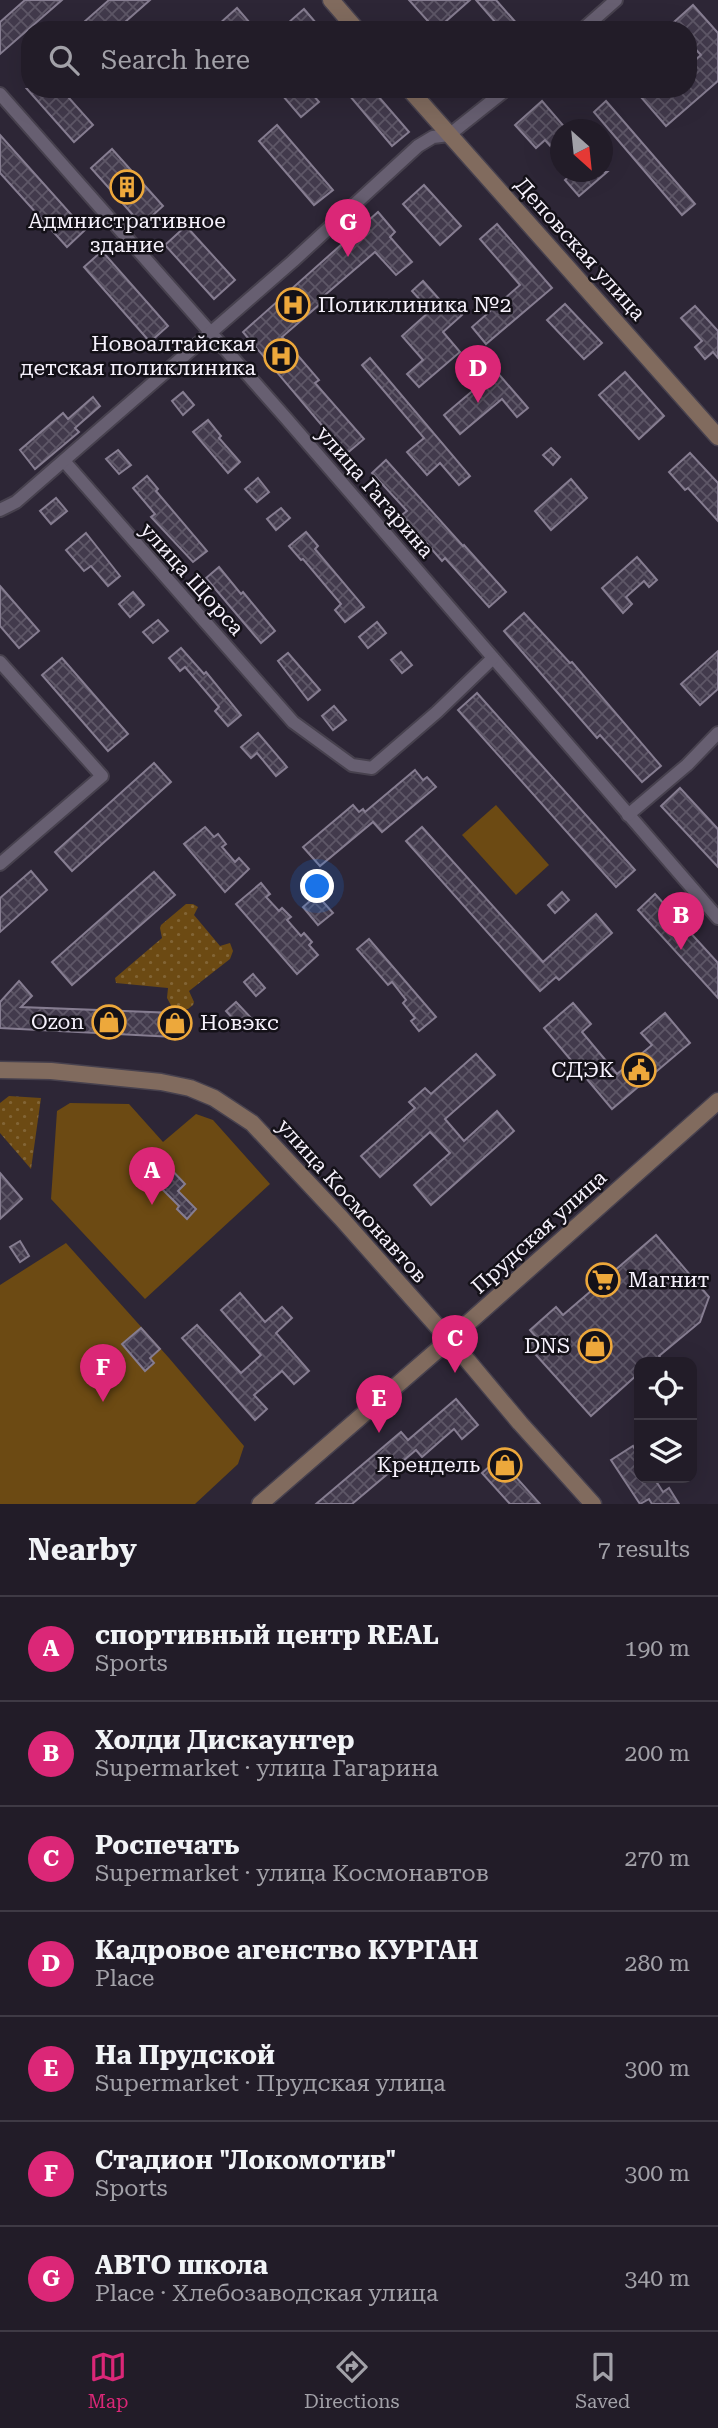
<!DOCTYPE html>
<meta charset="utf-8">
<style>
body{margin:0;font-family:"Roboto Serif",serif;background:#2e2934;color:#f1f3f6}
.controls{position:absolute;right:21px;bottom:21px;display:grid;overflow:hidden;border-radius:14px;box-shadow:0 7px 28px #0002}
.controls button{width:63px;height:63px;display:grid;place-items:center;padding:0;border:0;border-bottom:2px solid #3f3a45;background:#221c28;color:#f1f3f6;font:35px sans-serif}
.compass{position:absolute;left:550px;top:119px;width:63px;height:63px;border-radius:50%;background:#221c28;box-shadow:0 7px 28px #0002;rotate:153deg}
.you{position:absolute;left:318px;top:887px;width:24px;height:24px;margin:-18px;border:5px solid #fff;border-radius:50%;background:#1a73e8;box-shadow:0 0 0 10px #1a73e833}
.badge{display:grid;place-items:center;width:46px;height:46px;border-radius:50%;background:#db2777;color:#fff;font-size:23px;font-weight:700}
.pin{position:absolute;translate:-50% -58px;filter:drop-shadow(0 2px 4px #0008)}
.pin::after{content:'';position:absolute;top:37px;width:24px;height:21px;background:inherit;clip-path:polygon(0 0,100% 0,50% 100%)}
.list{margin:0;padding:0;list-style:none}
h2{display:flex;justify-content:space-between;align-items:center;height:91px;margin:0;padding:0 28px;font-size:30px}
h2 small{font-size:23px;font-weight:400;color:#a2a1a8}
.list li{display:grid;grid-template-columns:46px 1fr auto;gap:21px;align-items:center;box-sizing:border-box;height:105px;padding:0 28px;border-top:2px solid #3f3a45}
.list b{display:block;font-size:26px;white-space:nowrap}
.list p{margin:0;font-size:23px;white-space:nowrap;color:#a2a1a8}
.list em{font-size:23px;font-style:normal;color:#a2a1a8}
.icon{flex:none;width:38px;height:38px;fill:none;stroke:currentColor;stroke-width:2;stroke-linecap:round;stroke-linejoin:round}
.map{position:relative;flex:none;width:718px;height:1504px;overflow:hidden}
.search{position:absolute;background:#221c28;box-shadow:0 7px 28px #0002;left:21px;right:21px;top:21px;height:77px;display:flex;align-items:center;gap:18px;box-sizing:border-box;padding:0 24px;border-radius:28px;color:#a2a1a8;font-size:26px}
.sheet{height:826px;background:#221c28}
nav{display:flex;justify-content:space-around;align-items:center;box-sizing:border-box;height:98px;border-top:2px solid #3f3a45;background:#221c28;font-size:19px;color:#a2a1a8}
nav a{display:grid;justify-items:center;gap:4px}
nav .on{color:#db2777}
.map>svg:first-child{display:block}
</style>
<div class="map">
<svg width="718" height="1504" viewBox="0 0 718 1504">
<defs>
<pattern id="grass-dots" width="8" height="8" patternUnits="userSpaceOnUse" patternTransform="scale(1.75)"><rect width="8" height="8" fill="#6c4a13"/><path d="M2 2h.1M6 6h.1" fill="none" stroke="#826536" stroke-width="1.8" stroke-linecap="round"/></pattern>
<pattern id="building-cross-hatch" width="8" height="8" patternUnits="userSpaceOnUse" patternTransform="scale(1.75)"><rect width="8" height="8" fill="#423a4c"/><path d="M0 0l8 8M0 8l8-8" fill="none" stroke="#5e5767"/></pattern>
</defs>
<rect width="100%" height="100%" fill="#2d2636"/>
<g fill="url(#grass-dots)">
<path d="M186,904h7l5,3 -4,8 26,31 10,-3 3,8 -3,8 -41,32 5,11 -1,3 -5,4h-15l-6,-11 1,-10 -52,-5 -1,-5 47,-40 -2,-10 1,-3z"/>
<path d="M9,1096l32,2 -10,71 -31,-36v-30z"/>
</g>
<g fill="#6c4a13">
<path d="M496,805l53,60 -33,30 -54,-60z"/>
<path d="M70,1103l59,1 34,38 33,-28 17,6 57,64 -125,115 -94,-100 6,-88z"/>
<path d="M66,1243l103,115 75,88 -6,18 -43,40h-195v-219z"/>
</g>
<g fill="url(#building-cross-hatch)" stroke="#867d91" stroke-width="2">
<path d="M25,0h37l-62,54v-32z"/>
<path d="M109,0h41l-34,30h-25l-7,-8z"/>
<path d="M409,0h61l-34,30z"/>
<path d="M476,0h20l22,25 -6,5h-10z"/>
<path d="M693,5l25,28v48l-52,45 -32,-37h54v-23l13,-11 -13,-14v-11h-10l-5,-7z"/>
<path d="M237,8l19,22h-32l-5,-6z"/>
<path d="M304,9l18,21h-28l-6,-7z"/>
<path d="M27,89h34l32,36 -19,17z"/>
<path d="M277,89h31l11,13 -18,15z"/>
<path d="M344,89h28l37,43 -17,14z"/>
<path d="M542,101l25,29h-6v28l-16,-18 -9,8 -21,-23z"/>
<path d="M606,101l89,103 -13,11 -88,-103z"/>
<path d="M277,125l56,65 -19,15 -55,-64z"/>
<path d="M0,135l85,95 -18,17 -67,-74z"/>
<path d="M112,149l51,57 -21,19 -51,-57z"/>
<path d="M574,172h33l-28,24 -14,-16z"/>
<path d="M424,185l37,41 -21,19 -37,-41z"/>
<path d="M378,212l17,20 -5,5 22,25 -16,13 -21,-23 -50,43 2,3 -45,39 37,43 -4,3 49,56 -18,15 -103,-122z"/>
<path d="M497,224l55,64 -66,56 -14,-17 48,-42 -40,-46z"/>
<path d="M186,226l49,54 -21,19 -49,-54z"/>
<path d="M102,251l66,75 -18,16 -66,-75z"/>
<path d="M423,281l24,27 5,-5 10,12 -19,17 17,20 -41,35 -12,-13 16,-14 -21,-24 28,-25 -18,-20z"/>
<path d="M565,304l37,39 -18,16 -37,-39z"/>
<path d="M695,306l23,25v27l-5,-6 -8,7 -10,-12 7,-6 -21,-23z"/>
<path d="M370,358l100,118 -11,9 -19,-22 -13,12 -20,-23 17,-14 -62,-73z"/>
<path d="M496,371l32,37 -11,9 -15,-18 -42,35 -16,-19z"/>
<path d="M625,372l39,44 -25,23 -40,-44z"/>
<path d="M183,392l11,13 -11,10 -11,-14z"/>
<path d="M93,397l7,9 -25,22 4,4 -44,37 -15,-19 43,-37 5,6z"/>
<path d="M208,420l13,16 -2,2 21,24 -12,11 -35,-41z"/>
<path d="M551,448l9,9 -7,8 -10,-10z"/>
<path d="M118,450l13,15 -12,9 -13,-15z"/>
<path d="M690,453l28,30v38l-30,-33 -3,2 -16,-18z"/>
<path d="M386,460l77,86 1,-1 42,47 -17,15 -44,-49 -3,3 -40,-46 5,-4 -35,-38z"/>
<path d="M147,476l11,13 -2,2 51,60 -14,11 -42,-45 4,-3 -22,-26z"/>
<path d="M258,478l11,14 -12,10 -12,-13z"/>
<path d="M571,479l16,19 -36,32 -16,-19z"/>
<path d="M56,498l11,13 -16,13 -11,-13z"/>
<path d="M281,508l9,10 -14,12 -9,-11z"/>
<path d="M306,532l12,14 -3,3 49,58 -19,15 -10,-12 6,-6 -38,-45 -2,1 -12,-14z"/>
<path d="M86,533l34,43 -12,10 -17,-20 -7,5 -18,-21z"/>
<path d="M637,557l20,23 -8,7 -5,-6 -18,16 6,7 -9,9 -21,-25z"/>
<path d="M219,567l22,27 2,-2 32,39 -14,12 -55,-65z"/>
<path d="M0,586l39,45 -20,17 -19,-22z"/>
<path d="M133,592l11,13 -14,12 -11,-13z"/>
<path d="M524,613l46,50 2,-1 89,104 -19,16 -42,-47 -3,3 -93,-107z"/>
<path d="M158,620l10,11 -15,12 -10,-11z"/>
<path d="M377,622l9,11 -18,15 -9,-11z"/>
<path d="M181,648l23,26 2,-2 35,43 -13,11 -13,-15 4,-4 -34,-40 -5,4 -11,-13z"/>
<path d="M718,651v38l-18,16 -19,-21z"/>
<path d="M401,652l11,13 -10,8 -11,-13z"/>
<path d="M288,653l32,37 -12,10 -30,-39z"/>
<path d="M62,658l66,76 -20,17 -66,-76z"/>
<path d="M477,693l158,177 -19,17 -158,-177z"/>
<path d="M334,706l12,14 -13,10 -11,-14z"/>
<path d="M258,733l29,34 -11,9 -19,-23 -6,5 -10,-11z"/>
<path d="M154,763l17,19 -99,89 -17,-19z"/>
<path d="M415,770l8,10 4,-3 9,10 -54,45 -9,-10 -53,44 -17,-19 50,-42 6,7 4,-3 2,3z"/>
<path d="M680,788l38,41v38l-57,-61z"/>
<path d="M205,827l9,10 4,-3 8,10 -4,3 13,15 4,-4 10,11 -24,23 -41,-48z"/>
<path d="M422,827l121,135 53,-48 16,19 -53,47 -3,-3 -16,14 -134,-150z"/>
<path d="M31,871l16,19 -47,42v-34z"/>
<path d="M154,872l21,23 -103,90 -20,-23z"/>
<path d="M261,883l9,11 -4,3 13,14 3,-3 9,9 -4,3 14,16 3,-3 8,9 -3,3 9,10 -21,19 -61,-70z"/>
<path d="M562,892l7,8 -14,13 -7,-8z"/>
<path d="M655,894l63,69v35l-80,-88z"/>
<path d="M317,895l16,18 -15,12 -15,-18z"/>
<path d="M369,939l67,78 -17,14 -8,-10 4,-3 -12,-15 3,-3 -14,-18 -4,3 -31,-36z"/>
<path d="M253,974l12,14 -9,8 -12,-14z"/>
<path d="M19,981l13,15 -11,11 154,6 -1,24 -174,-9v-26z"/>
<path d="M236,1002l18,19 -11,9 -17,-19z"/>
<path d="M573,1003l18,21 -9,8 35,42 35,-29 -11,-12 24,-20 25,30 -78,66 -68,-81z"/>
<path d="M476,1054l19,21 -50,44 19,22 33,-30 17,20 -83,74 -17,-20 36,-32 -20,-21 -50,45 -19,-21 54,-48 -6,-6 16,-14 6,6z"/>
<path d="M166,1164l19,20 -7,7 18,18 -9,10 -10,-10 2,-3 -28,-28z"/>
<path d="M0,1173l22,26 -22,20z"/>
<path d="M656,1235l53,62 -9,25 -41,34 5,6h-25v11l-48,43 -63,-70 9,-8 -7,-8 26,-23 7,8z"/>
<path d="M20,1241l9,15 -9,6 -10,-15z"/>
<path d="M240,1293l25,29 17,-15 10,11 -16,15 33,38 -15,13 -12,-13 -28,24 13,14 -12,11 -73,-82 15,-13 44,48 20,-18 -40,-45z"/>
<path d="M141,1328l19,21 -10,9 4,5 -9,8 -23,-27z"/>
<path d="M456,1399l22,26 -16,14 -8,-10 -32,28 -6,-7 -64,54h-36l85,-72 7,8z"/>
<path d="M633,1446l6,10v22h15l9,14 6,-4 10,16h-27l-3,-5 -9,5 -29,-44z"/>
<path d="M499,1458l6,7 35,39h-30l-28,-31z"/>
</g>
<g fill="none" stroke-linecap="round" stroke-linejoin="round">
<defs>
<g id="street">
<path d="M582,30l34,-30"/>
<path d="M0,94l285,323 433,501"/>
<path d="M64,461l229,261 59,43 20,3 65,-56 56,-54"/>
<path d="M0,510l16,-8 277,-241 125,-115 15,-9 16,-2 58,-46"/>
<path d="M0,662l102,114 -102,88"/>
<path d="M628,815l59,-50 31,-32"/>
</g>
<g id="secondary">
<path d="M331,0l26,30"/>
<path d="M409,89l309,348"/>
<path d="M0,1070l51,1 110,11 29,6 24,10 38,25 89,95 127,143 52,62 73,81"/>
<path d="M260,1504l189,-164 269,-239"/>
</g>
</defs>
<use href="#street" stroke="#47414e" stroke-width="16"/>
<use href="#secondary" stroke="#47414e" stroke-width="19"/>
<use href="#street" stroke="#675f71" stroke-width="12"/>
<use href="#secondary" stroke="#816b5e" stroke-width="16"/>
</g>
<defs>
<symbol id="building-ring" viewBox="-11 -11 22 22"><circle r="9.5" fill="#141118" stroke="#eda83b" stroke-width="1.5"/><path d="M-4-6H4V6H1V3H-1V6H-4ZM-2.5-4.3h1.7v1.8h-1.7ZM.8-4.3h1.7v1.8H.8ZM-2.5-1h1.7V.8h-1.7ZM.8-1h1.7V.8H.8Z" fill="#eda83b"/></symbol>
<symbol id="hospital-ring" viewBox="-11 -11 22 22"><circle r="9.5" fill="#141118" stroke="#eda83b" stroke-width="1.5"/><path d="M-5-5h3v3.5h4V-5h3V5h-3V1.5h-4V5h-3Z" fill="#eda83b"/></symbol>
<symbol id="shop-ring" viewBox="-11 -11 22 22"><circle r="9.5" fill="#141118" stroke="#eda83b" stroke-width="1.5"/><path d="M-5-2.5h2.3a2.7 3.5 0 0 1 5.4 0H5L5.5 6h-11ZM-1.5-2.5h3a1.5 2.3 0 0 0-3 0Z" fill="#eda83b"/></symbol>
<symbol id="civic-ring" viewBox="-11 -11 22 22"><circle r="9.5" fill="#141118" stroke="#eda83b" stroke-width="1.5"/><path d="M-.6-6.5H3V-4.5H.6V-3L4-1V1h2V6H-6V1h2V-1L-.6-3ZM-1.2 2.5V6h2.4V2.5Z" fill="#eda83b"/></symbol>
<symbol id="supermarket-ring" viewBox="-11 -11 22 22"><circle r="9.5" fill="#141118" stroke="#eda83b" stroke-width="1.5"/><path d="M-6-5.5h2.5l.6 2H6L4.5 2H-2.5L-4.4-4H-6ZM-1.5 3.2a1.3 1.3 0 1 0 .1 0ZM3 3.2a1.3 1.3 0 1 0 .1 0Z" fill="#eda83b"/></symbol>
</defs>
<g fill-rule="evenodd">
<use href="#building-ring" x="108" y="168" width="38" height="38"/>
<use href="#hospital-ring" x="274" y="286" width="38" height="38"/>
<use href="#hospital-ring" x="262" y="337" width="38" height="38"/>
<use href="#shop-ring" x="90" y="1003" width="38" height="38"/>
<use href="#shop-ring" x="156" y="1004" width="38" height="38"/>
<use href="#civic-ring" x="620" y="1051" width="38" height="38"/>
<use href="#supermarket-ring" x="584" y="1261" width="38" height="38"/>
<use href="#shop-ring" x="576" y="1327" width="38" height="38"/>
<use href="#shop-ring" x="486" y="1446" width="38" height="38"/>
</g>
<g text-anchor="middle" dominant-baseline="central" stroke-width="5" stroke-linejoin="round" paint-order="stroke">
<g font-size="21" fill="#f6f1fc" stroke="#141118" text-anchor="end">
<text x="127" y="221" text-anchor="middle">Адмнистративное<tspan x="127" dy="24">здание</tspan></text>
<text x="318" y="305" text-anchor="start">Поликлиника №2</text>
<text x="256" y="344">Новоалтайская<tspan x="256" dy="24">детская поликлиника</tspan></text>
<text x="84" y="1022">Ozon</text>
<text x="200" y="1023" text-anchor="start">Новэкс</text>
<text x="614" y="1070">СДЭК</text>
<text x="628" y="1280" text-anchor="start">Магнит</text>
<text x="570" y="1346">DNS</text>
<text x="480" y="1465">Крендель</text>
</g>
<g font-size="21" fill="#f6f1fc" stroke="#141118">
<text transform="translate(580 249) rotate(48)">Деповская улица</text>
<text transform="translate(375 492) rotate(49)">улица Гагарина</text>
<text transform="translate(192 579) rotate(48)">улица Щорса</text>
<text transform="translate(352 1201) rotate(48)">улица Космонавтов</text>
<text transform="translate(539 1232) rotate(-42)">Прудская улица</text>
</g>
</g>
</svg>
<div class="controls">
<button><svg class="icon" aria-label="locate" viewBox="0 0 24 24"><circle cx="12" cy="12" r="6"/><path d="M12 2v4M12 18v4M2 12h4M18 12h4"/></svg></button>
<button><svg class="icon" aria-label="layers" viewBox="0 0 24 24"><path d="M12 4l9 5-9 5-9-5zM3 14l9 5 9-5"/></svg></button>
</div>
<svg class="compass" viewBox="-18 -18 36 36"><path d="M0-13l5 13h-10z" fill="#e53935"/><path d="M0 13l5-13h-10z" fill="#a2a1a8"/></svg>
<div class="you"></div>
<div class="pin badge" style="left:152px;top:1205px">A</div>
<div class="pin badge" style="left:681px;top:950px">B</div>
<div class="pin badge" style="left:455px;top:1373px">C</div>
<div class="pin badge" style="left:478px;top:403px">D</div>
<div class="pin badge" style="left:379px;top:1433px">E</div>
<div class="pin badge" style="left:103px;top:1402px">F</div>
<div class="pin badge" style="left:348px;top:257px">G</div>
<div class="search"><svg class="icon" aria-label="search" viewBox="0 0 24 24"><circle cx="10" cy="10" r="6"/><path d="M15 15l6 6"/></svg>Search here</div>
</div>
<section class="sheet">
<h2>Nearby<small>7 results</small></h2>
<ul class="list">
<li><span class="badge">A</span><div><b>спортивный центр REAL</b><p>Sports</p></div><em>190 m</em></li>
<li><span class="badge">B</span><div><b>Холди Дискаунтер</b><p>Supermarket · улица Гагарина</p></div><em>200 m</em></li>
<li><span class="badge">C</span><div><b>Роспечать</b><p>Supermarket · улица Космонавтов</p></div><em>270 m</em></li>
<li><span class="badge">D</span><div><b>Кадровое агенство КУРГАН</b><p>Place</p></div><em>280 m</em></li>
<li><span class="badge">E</span><div><b>На Прудской</b><p>Supermarket · Прудская улица</p></div><em>300 m</em></li>
<li><span class="badge">F</span><div><b>Стадион &quot;Локомотив&quot;</b><p>Sports</p></div><em>300 m</em></li>
<li><span class="badge">G</span><div><b>АВТО школа</b><p>Place · Хлебозаводская улица</p></div><em>340 m</em></li>
</ul>
</section>
<nav>
<a class="on"><svg class="icon" aria-label="map" viewBox="0 0 24 24"><path d="M3 6l6-2 6 2 6-2v14l-6 2-6-2-6 2zM9 4v14M15 6v14"/></svg>Map</a>
<a><svg class="icon" aria-label="directions" viewBox="0 0 24 24"><path d="M12 3l9 9-9 9-9-9zM9 14v-3h6M13 9l2 2-2 2"/></svg>Directions</a>
<a><svg class="icon" aria-label="saved" viewBox="0 0 24 24"><path d="M7 4h10v16l-5-4-5 4z"/></svg>Saved</a>
</nav>
